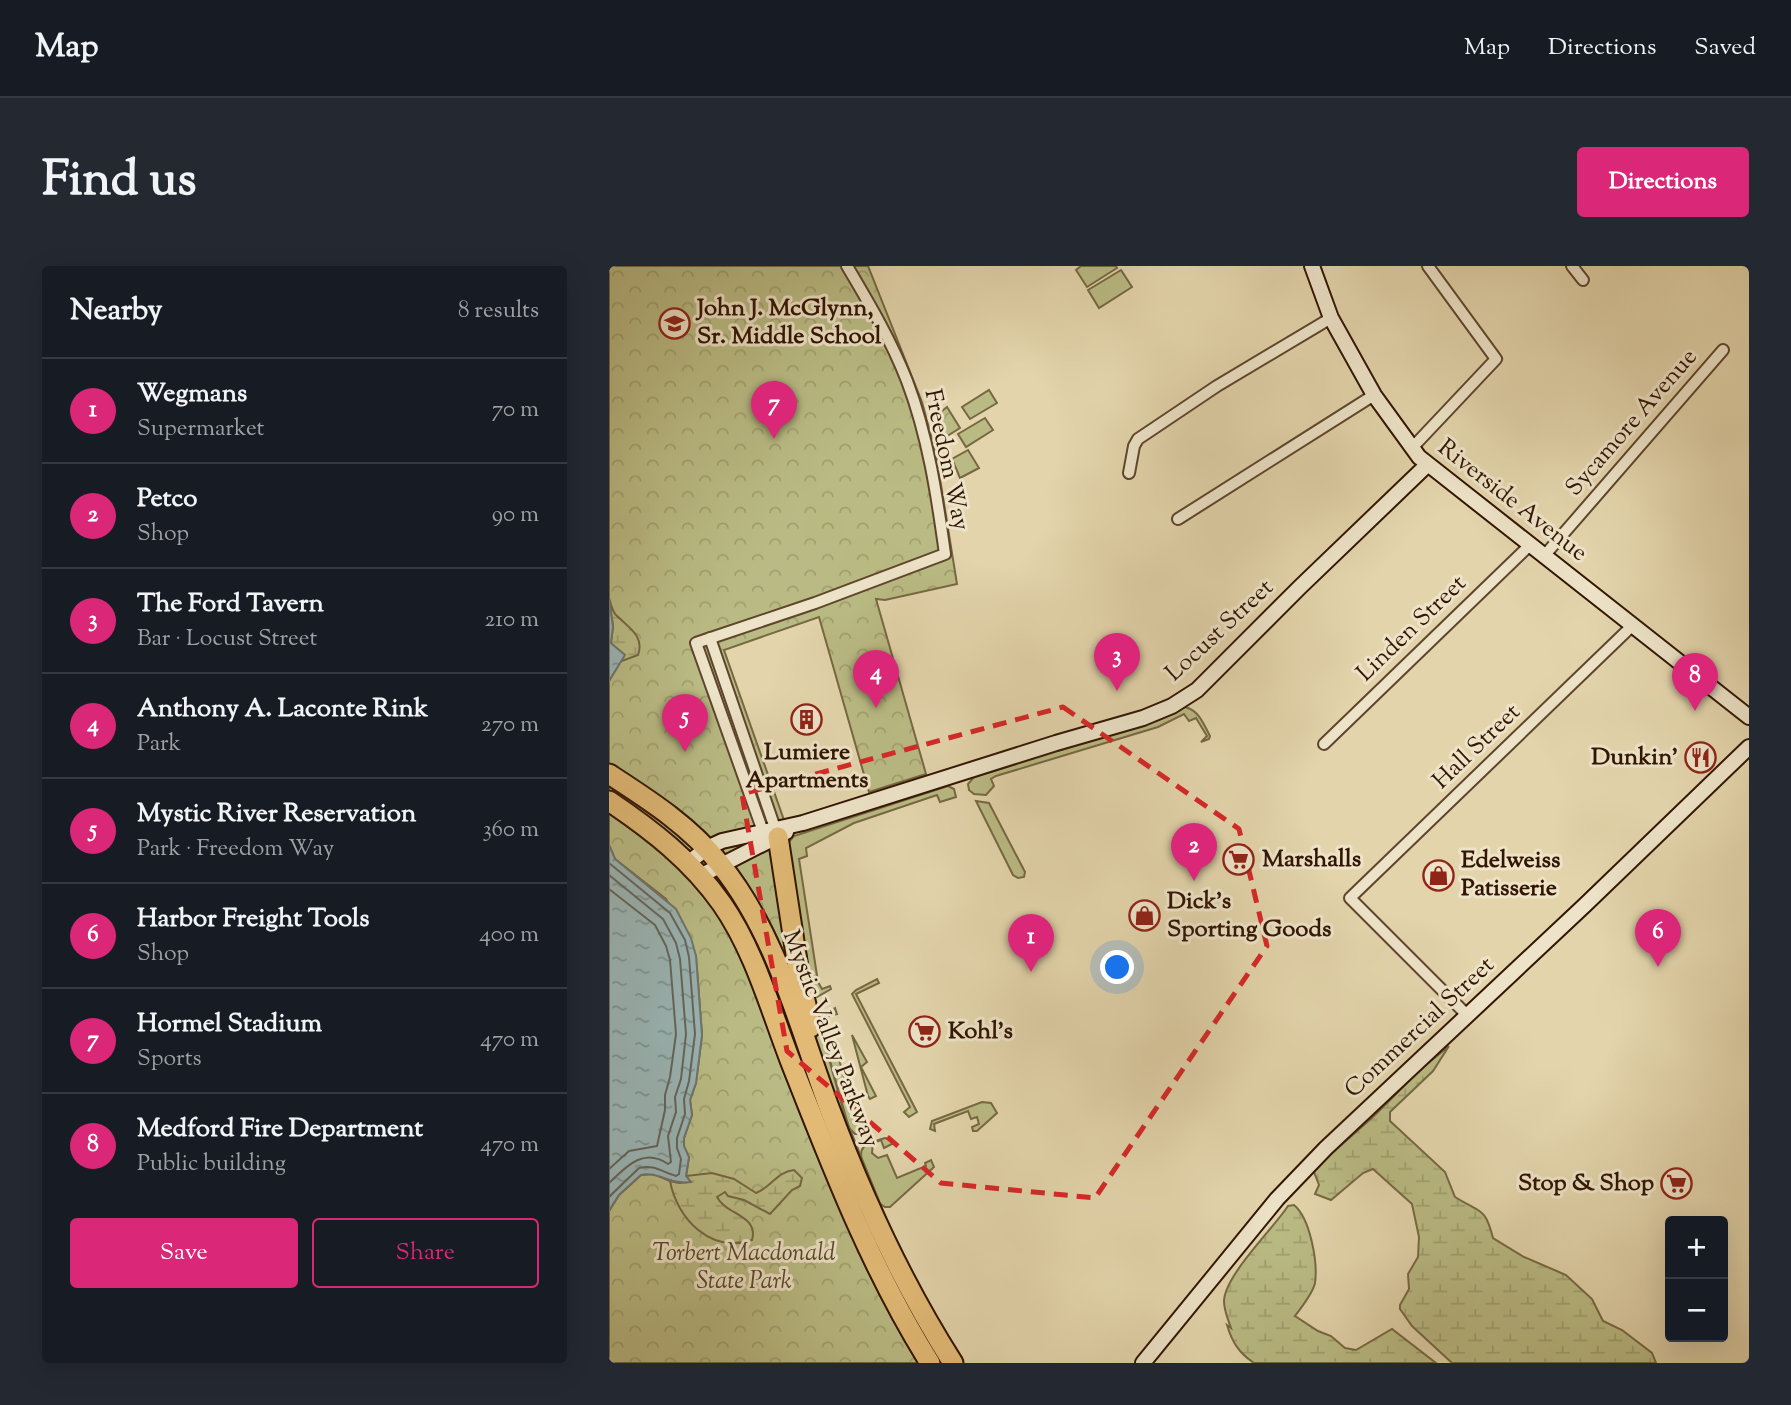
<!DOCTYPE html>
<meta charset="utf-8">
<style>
body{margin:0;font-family:"Sorts Mill Goudy",serif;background:#242831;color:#f1f3f6}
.controls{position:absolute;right:21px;bottom:21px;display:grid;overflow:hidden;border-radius:7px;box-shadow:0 7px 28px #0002}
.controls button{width:63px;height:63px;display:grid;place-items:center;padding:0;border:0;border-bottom:2px solid #363941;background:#171b24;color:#f1f3f6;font:35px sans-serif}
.you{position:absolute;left:509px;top:702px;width:24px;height:24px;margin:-18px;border:5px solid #fff;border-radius:50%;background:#1a73e8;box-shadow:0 0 0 10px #1a73e833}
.badge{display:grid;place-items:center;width:46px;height:46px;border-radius:50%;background:#db2777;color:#fff;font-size:23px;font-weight:700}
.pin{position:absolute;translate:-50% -58px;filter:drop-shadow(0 2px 4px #0008)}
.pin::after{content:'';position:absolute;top:37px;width:24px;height:21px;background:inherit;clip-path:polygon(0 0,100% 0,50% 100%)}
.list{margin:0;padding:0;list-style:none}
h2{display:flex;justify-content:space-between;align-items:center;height:91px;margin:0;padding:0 28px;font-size:30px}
h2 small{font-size:23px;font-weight:400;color:#9ea1a6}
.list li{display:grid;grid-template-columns:46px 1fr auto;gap:21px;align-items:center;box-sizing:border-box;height:105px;padding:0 28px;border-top:2px solid #363941}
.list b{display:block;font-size:26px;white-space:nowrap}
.list p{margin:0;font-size:23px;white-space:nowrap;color:#9ea1a6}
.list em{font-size:23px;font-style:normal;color:#9ea1a6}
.actions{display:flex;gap:14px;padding:21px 28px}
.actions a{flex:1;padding:16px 0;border:2px solid #db2777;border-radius:7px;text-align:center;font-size:24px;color:#db2777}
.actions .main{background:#db2777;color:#fff}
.map{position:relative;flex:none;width:1140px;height:1097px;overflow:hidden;border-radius:7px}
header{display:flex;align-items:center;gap:42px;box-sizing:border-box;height:98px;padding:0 35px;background:#171b24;border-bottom:2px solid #363941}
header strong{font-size:33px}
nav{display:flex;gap:38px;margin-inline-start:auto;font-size:24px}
.intro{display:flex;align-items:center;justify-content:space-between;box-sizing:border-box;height:168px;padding:0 42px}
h1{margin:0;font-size:49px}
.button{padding:18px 32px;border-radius:7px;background:#db2777;color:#fff;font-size:24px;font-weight:700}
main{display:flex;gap:42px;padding:0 42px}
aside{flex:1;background:#171b24;border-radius:7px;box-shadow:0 7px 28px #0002}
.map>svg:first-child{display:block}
</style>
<header>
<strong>Map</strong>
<nav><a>Map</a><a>Directions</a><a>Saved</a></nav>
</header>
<div class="intro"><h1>Find us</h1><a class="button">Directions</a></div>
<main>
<aside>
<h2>Nearby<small>8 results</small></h2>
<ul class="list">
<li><span class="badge">1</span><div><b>Wegmans</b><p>Supermarket</p></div><em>70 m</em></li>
<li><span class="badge">2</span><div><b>Petco</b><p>Shop</p></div><em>90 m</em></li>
<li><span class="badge">3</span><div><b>The Ford Tavern</b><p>Bar · Locust Street</p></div><em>210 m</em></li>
<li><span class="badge">4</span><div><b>Anthony A. Laconte Rink</b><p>Park</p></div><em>270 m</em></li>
<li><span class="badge">5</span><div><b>Mystic River Reservation</b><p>Park · Freedom Way</p></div><em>360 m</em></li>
<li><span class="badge">6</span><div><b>Harbor Freight Tools</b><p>Shop</p></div><em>400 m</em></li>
<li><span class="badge">7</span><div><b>Hormel Stadium</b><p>Sports</p></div><em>470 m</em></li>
<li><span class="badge">8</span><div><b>Medford Fire Department</b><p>Public building</p></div><em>470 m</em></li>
</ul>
<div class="actions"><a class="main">Save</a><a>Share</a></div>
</aside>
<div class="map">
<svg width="1140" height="1097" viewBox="0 0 1140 1097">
<defs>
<pattern id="forest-crowns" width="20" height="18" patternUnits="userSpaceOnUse" patternTransform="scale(1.75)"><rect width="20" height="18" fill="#babb84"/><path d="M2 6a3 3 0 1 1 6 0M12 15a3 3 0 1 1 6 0" fill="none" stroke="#a0a070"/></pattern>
<pattern id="wetland-marsh" width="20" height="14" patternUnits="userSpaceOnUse" patternTransform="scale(1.75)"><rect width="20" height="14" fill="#babb84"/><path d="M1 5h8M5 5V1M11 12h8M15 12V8" fill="none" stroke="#a0a070"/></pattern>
<pattern id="water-ripples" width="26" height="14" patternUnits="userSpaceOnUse" patternTransform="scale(1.75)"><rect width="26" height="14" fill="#9ab5b5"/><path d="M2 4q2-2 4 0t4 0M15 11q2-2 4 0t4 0" fill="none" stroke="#7e9291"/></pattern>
</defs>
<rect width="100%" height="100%" fill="#e3d4ab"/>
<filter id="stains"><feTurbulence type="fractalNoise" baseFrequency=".00286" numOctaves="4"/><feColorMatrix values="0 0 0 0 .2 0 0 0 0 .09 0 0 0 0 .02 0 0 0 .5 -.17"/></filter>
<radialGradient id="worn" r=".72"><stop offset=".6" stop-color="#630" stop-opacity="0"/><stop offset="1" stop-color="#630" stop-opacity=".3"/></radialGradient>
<g fill="#babb84" stroke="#766843" stroke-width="2">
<path d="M472,0h35l1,2 -30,19 -11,-17z"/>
<path d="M512,4l11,17 -33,21 -11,-18z"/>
<path d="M380,124l8,13 -27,16 -8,-12z"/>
<path d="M376,152l8,12 -27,17 -8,-13z"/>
<path d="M359,184l11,18 -19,10 -8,-19z"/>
<path d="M576,441c14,3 19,18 25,29l-1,3 -8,3 6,-6 -11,-18 -7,3 -5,-7 -26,13 -162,49 -5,3 3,7 -8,9 -12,-1 -5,-4 -1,-6 6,-7 187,-58z"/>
<path d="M339,520l6,3 2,8 -16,5 -3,-7 -83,28 -48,25 1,8 -8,3 19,123 4,7 8,-3 1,3 -14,8 -8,-12 -23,-139 8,-10z"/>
<path d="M367,535l13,2 36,69 -1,5 -6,1 -5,-3z"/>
<path d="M268,713l2,4 -23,11 61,118 -8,5 -5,-5 6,-5 -58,-113 4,-4z"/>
<path d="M226,742l2,6 -10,3 24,85 13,27 8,-2 -9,7h-8l-6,-6 -30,-106 3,-9 1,2z"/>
<path d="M243,769l15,27 -6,5 15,29 -6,3 -2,-3z"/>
<path d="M373,836l9,1 6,10 -20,18h-4l-1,-4 7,-3 -2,-7 -6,2 -3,-8 -34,13 1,7 -5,-2 2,-8z"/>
<path d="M276,872l5,1 2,5 -8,4 -3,-8 -8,3 -1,10 6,5 9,-3 10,23 29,-12 -1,-3 6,-3 3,7 -44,40h-5l-6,-4c-4,-10 -24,-46 -16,-55 4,-5 16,-8 22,-10z"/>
</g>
<g fill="url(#forest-crowns)" stroke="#766843" stroke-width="2">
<path d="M0,0h259l54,136 14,52 21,130 -72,16 -9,-1 50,175 -57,18 -50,-175 -95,33 61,173 1,26 23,136 5,11 5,26 26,95 45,111 2,17 68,118h-351v-152l10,-16 22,-20 13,-1 20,9 12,-7 3,-19 -6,-11 1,-8 8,-23 -2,-15 6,-17 6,-48 -6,-79 -30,-57 -51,-40 -6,-14v-164l10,-19 -10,-62z"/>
<path d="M338,141l13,21 -16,10 -7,-23z"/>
</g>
<g fill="url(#wetland-marsh)" stroke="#766843" stroke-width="2">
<path d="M0,332c2,6 3,13 7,17 12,12 29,21 22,40l-19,7 1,-3 -9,-16 2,-17z"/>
<path d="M840,780l-16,25 -43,41v9l55,51 10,25c25,16 30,9 38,41l31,19 42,18 26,24 11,22 19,9 30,23 4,10h-204l-40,-37 -12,-17v-4l9,-16 -1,-15 10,-17 1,-20 -7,-33 -39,-35 -10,4 -32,27 -16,-6 4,-9 -5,-13 1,-4 58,-51 48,-48z"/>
<path d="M185,904l8,8 -2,8 -8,4 -22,24 -26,-14 -16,-4 -3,-4 -8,5c9,18 42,18 35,43 -41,14 -75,-21 -82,-59l9,2 11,-1 -4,-6 26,-3 22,6 22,14c16,-6 20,-21 38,-23z"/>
<path d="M685,939c16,13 24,57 21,78 -2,10 -14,25 -20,33l23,15 13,5 14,12 11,2 36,-21 44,34h-182c-15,-10 -22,-21 -27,-38l4,3c-3,-9 -7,-17 -7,-27 1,-26 49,-72 64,-95z"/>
</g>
<g fill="url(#water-ripples)" stroke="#70756d" stroke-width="2">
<path d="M0,334l4,26 -2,17 14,12 -16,26z"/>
<path d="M0,579l6,14 61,50 15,29 5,18 6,79 -6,48 -6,17 2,15 -8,23v8l5,11 -3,19 5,6c-23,3 -32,-11 -50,-7l-22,20 -10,16z"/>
</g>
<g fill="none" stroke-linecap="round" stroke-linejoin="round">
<g stroke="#66655c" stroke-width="2">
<path d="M0,597l61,50 15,27 4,17 6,77 -6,47 -5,18 1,15 -8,24v10l4,11 -2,15 -3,2c-14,-4 -22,-12 -37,-8l-30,29"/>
<path d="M0,609l54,44 13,24 4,16 6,75 -5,45 -6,18 1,15 -8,24 3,26 -3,2c-25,-17 -42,3 -59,19"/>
<path d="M0,623l46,36 11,21 4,14 6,74 -6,43 -5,18v15l-8,36 -28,5 -20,18"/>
</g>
<defs>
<g id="street">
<path d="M963,0l11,14"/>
<path d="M803,182l84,-89 -68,-93"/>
<path d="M520,207l5,-27 4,-7 79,-53 114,-68"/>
<path d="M569,253l196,-124"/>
<path d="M935,290l179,-206"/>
<path d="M101,372l67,196"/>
<path d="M715,478l206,-199"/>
<path d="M156,571l-69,-194 119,-40 130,-49c-8,-58 -17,-118 -38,-173 -16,-41 -38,-78 -60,-115"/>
<path d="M858,749l-117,-117 283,-273"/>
</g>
<g id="secondary">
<path d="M703,0l19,52 43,77 45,62 330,260"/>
<path d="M79,597l19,-15 15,-7 81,-18 253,-80 87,-25 29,-12 25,-16 103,-103 127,-122"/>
<path d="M91,610l86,-44"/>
<path d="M534,1097l134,-164 49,-51 259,-243 164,-158"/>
</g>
<g id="highway">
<path d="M0,508c40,26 81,52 111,90 57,70 79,163 110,246 33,88 72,173 123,253"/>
<path d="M0,535c43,29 83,60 113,103 32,46 48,104 68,156 41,104 80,207 140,303"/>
<path d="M169,571l21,137 12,53"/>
</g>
</defs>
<use href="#street" stroke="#5e452c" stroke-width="14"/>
<use href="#secondary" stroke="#321502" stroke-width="18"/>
<use href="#highway" stroke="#321502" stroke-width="23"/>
<use href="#street" stroke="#ede3c8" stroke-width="10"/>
<use href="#secondary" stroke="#ede3c8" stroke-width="14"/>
<use href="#highway" stroke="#e2ba76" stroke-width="19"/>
</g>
<path fill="none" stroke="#d62828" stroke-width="5" stroke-dasharray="14 9" stroke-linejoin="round" d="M454,441l176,122 28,117 -172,252 -154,-15 -154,-132 -45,-257z"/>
<defs>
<symbol id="school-ring" viewBox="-11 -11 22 22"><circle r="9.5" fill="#ede3c8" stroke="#8f2418" stroke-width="1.5"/><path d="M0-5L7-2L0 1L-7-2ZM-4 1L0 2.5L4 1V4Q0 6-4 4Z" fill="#8f2418"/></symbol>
<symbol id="building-ring" viewBox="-11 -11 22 22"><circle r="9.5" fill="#ede3c8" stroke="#8f2418" stroke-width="1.5"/><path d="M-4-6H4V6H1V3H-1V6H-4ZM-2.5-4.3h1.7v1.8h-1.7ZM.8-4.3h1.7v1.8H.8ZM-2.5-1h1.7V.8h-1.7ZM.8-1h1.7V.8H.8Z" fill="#8f2418"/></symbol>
<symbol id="restaurant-ring" viewBox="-11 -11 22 22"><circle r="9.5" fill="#ede3c8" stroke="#8f2418" stroke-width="1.5"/><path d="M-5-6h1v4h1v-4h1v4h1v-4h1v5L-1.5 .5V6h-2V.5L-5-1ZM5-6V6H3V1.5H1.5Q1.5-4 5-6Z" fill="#8f2418"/></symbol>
<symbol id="supermarket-ring" viewBox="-11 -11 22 22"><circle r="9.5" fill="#ede3c8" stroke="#8f2418" stroke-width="1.5"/><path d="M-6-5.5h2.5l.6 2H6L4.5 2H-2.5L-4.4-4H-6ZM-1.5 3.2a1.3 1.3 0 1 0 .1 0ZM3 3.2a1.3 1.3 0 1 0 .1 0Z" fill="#8f2418"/></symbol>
<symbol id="shop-ring" viewBox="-11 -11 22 22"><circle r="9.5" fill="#ede3c8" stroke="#8f2418" stroke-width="1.5"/><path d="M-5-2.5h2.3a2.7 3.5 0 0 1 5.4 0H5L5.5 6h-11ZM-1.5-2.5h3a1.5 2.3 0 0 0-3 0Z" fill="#8f2418"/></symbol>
</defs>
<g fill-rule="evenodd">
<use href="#school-ring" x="48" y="40" width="35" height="35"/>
<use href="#building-ring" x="180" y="436" width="35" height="35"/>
<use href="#restaurant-ring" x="1074" y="474" width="35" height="35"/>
<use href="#supermarket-ring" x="612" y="576" width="35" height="35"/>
<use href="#shop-ring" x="812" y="592" width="35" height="35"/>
<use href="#shop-ring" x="518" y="632" width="35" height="35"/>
<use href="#supermarket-ring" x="298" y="748" width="35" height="35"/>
<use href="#supermarket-ring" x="1050" y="900" width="35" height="35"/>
</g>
<g text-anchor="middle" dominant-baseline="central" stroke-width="6" stroke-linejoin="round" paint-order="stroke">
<g font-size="24" font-weight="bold" fill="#321502" stroke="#ede3c8" text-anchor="start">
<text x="88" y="43">John J. McGlynn,<tspan x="88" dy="28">Sr. Middle School</tspan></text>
<text x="198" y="487" text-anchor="middle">Lumiere<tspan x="198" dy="28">Apartments</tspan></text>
<text x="1069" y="492" text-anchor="end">Dunkin'</text>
<text x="653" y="594">Marshalls</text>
<text x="852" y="595">Edelweiss<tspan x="852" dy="28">Patisserie</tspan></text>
<text x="558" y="636">Dick's<tspan x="558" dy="28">Sporting Goods</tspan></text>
<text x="339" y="766">Kohl's</text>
<text x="1045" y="918" text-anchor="end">Stop &amp; Shop</text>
</g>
<g font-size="24" fill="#321502" stroke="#ede3c8">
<text transform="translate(1023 157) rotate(-49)">Sycamore Avenue</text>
<text transform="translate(337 194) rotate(78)">Freedom Way</text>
<text transform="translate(903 235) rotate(38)">Riverside Avenue</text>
<text transform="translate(803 363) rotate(-44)">Linden Street</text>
<text transform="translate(611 365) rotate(-43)">Locust Street</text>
<text transform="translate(868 481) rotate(-44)">Hall Street</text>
<text transform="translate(811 762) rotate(-43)">Commercial Street</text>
<text transform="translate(221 773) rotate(69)">Mystic Valley Parkway</text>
</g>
<g font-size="24" font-style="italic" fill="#5b4729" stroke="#ede3c8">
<text x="135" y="988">Torbert Macdonald<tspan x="135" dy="28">State Park</tspan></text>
</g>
</g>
<rect width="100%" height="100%" filter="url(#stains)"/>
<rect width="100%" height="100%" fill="url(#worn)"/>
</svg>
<div class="controls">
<button>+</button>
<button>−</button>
</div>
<div class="you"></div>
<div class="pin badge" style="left:422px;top:706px">1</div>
<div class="pin badge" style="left:585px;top:615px">2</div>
<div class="pin badge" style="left:508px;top:425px">3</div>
<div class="pin badge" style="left:267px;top:442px">4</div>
<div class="pin badge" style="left:76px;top:486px">5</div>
<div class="pin badge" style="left:1049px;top:701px">6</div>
<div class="pin badge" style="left:165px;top:173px">7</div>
<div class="pin badge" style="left:1086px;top:445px">8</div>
</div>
</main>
